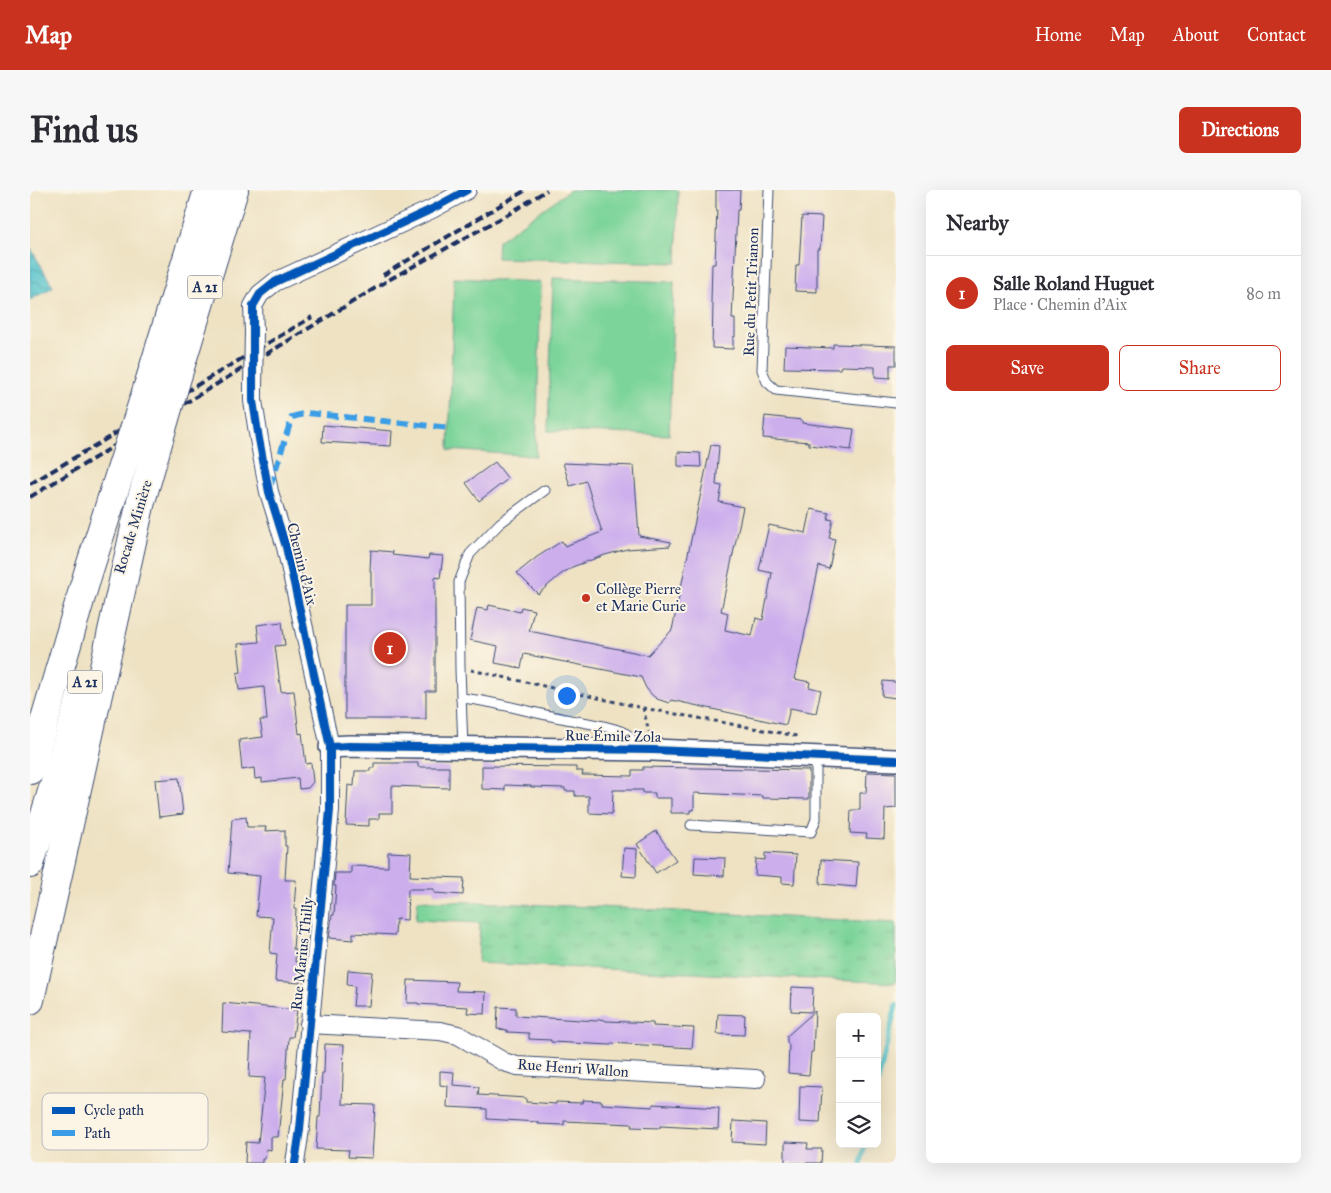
<!DOCTYPE html>
<meta charset="utf-8">
<style>
body{margin:0;font-family:"IM FELL Great Primer",serif;background:#f7f7f7;color:#2b2b33}
.controls{position:absolute;right:15px;bottom:15px;display:grid;overflow:hidden;border-radius:8px;box-shadow:0 5px 20px #0002}
.controls button{width:45px;height:45px;display:grid;place-items:center;padding:0;border:0;border-bottom:1px solid #e1e1e2;background:#fff;color:#2b2b33;font:25px sans-serif}
.you{position:absolute;left:536px;top:505px;width:18px;height:18px;margin:-12px;border:4px solid #fff;border-radius:50%;background:#1a73e8;box-shadow:0 0 0 8px #1a73e833}
.badge{display:grid;place-items:center;width:32px;height:32px;border-radius:50%;background:#c8321e;color:#fff;font-size:16px;font-weight:700}
.pin{position:absolute;translate:-50% -50%;border:2px solid #fff;box-shadow:0 1px 5px #0006}
.list{margin:0;padding:0;list-style:none}
h2{display:flex;justify-content:space-between;align-items:center;height:65px;margin:0;padding:0 20px;font-size:21px}
h2 small{font-size:16px;font-weight:400;color:#7c7c81}
.list li{display:grid;grid-template-columns:32px 1fr auto;gap:15px;align-items:center;box-sizing:border-box;height:75px;padding:0 20px;border-top:1px solid #e1e1e2}
.list b{display:block;font-size:19px;white-space:nowrap}
.list p{margin:0;font-size:16px;white-space:nowrap;color:#7c7c81}
.list em{font-size:16px;font-style:normal;color:#7c7c81}
.actions{display:flex;gap:10px;padding:15px 20px}
.actions a{flex:1;padding:11px 0;border:1px solid #c8321e;border-radius:8px;text-align:center;font-size:18px;color:#c8321e}
.actions .main{background:#c8321e;color:#fff}
.icon{flex:none;width:28px;height:28px;fill:none;stroke:currentColor;stroke-width:2;stroke-linecap:round;stroke-linejoin:round}
.map{position:relative;flex:none;width:866px;height:973px;overflow:hidden;border-radius:8px}
header{display:flex;align-items:center;gap:30px;box-sizing:border-box;height:70px;padding:0 25px;background:#c8321e;color:#fff}
header strong{font-size:24px}
nav{display:flex;gap:28px;margin-inline-start:auto;font-size:18px}
.intro{display:flex;align-items:center;justify-content:space-between;box-sizing:border-box;height:120px;padding:0 30px}
h1{margin:0;font-size:35px}
.button{padding:12px 22px;border-radius:8px;background:#c8321e;color:#fff;font-size:18px;font-weight:700}
main{display:flex;gap:30px;padding:0 30px}
aside{flex:1;background:#fff;border-radius:8px;box-shadow:0 5px 20px #0002}
.map>svg:first-child{display:block}
</style>
<header>
<strong>Map</strong>
<nav><a>Home</a><a>Map</a><a>About</a><a>Contact</a></nav>
</header>
<div class="intro"><h1>Find us</h1><a class="button">Directions</a></div>
<main>
<div class="map">
<svg width="866" height="973" viewBox="0 0 866 973">
<defs>
<pattern id="grass-tufts" width="24" height="20" patternUnits="userSpaceOnUse" patternTransform="scale(1.25)"><rect width="24" height="20" fill="#7bd49a"/><path d="M3 7l-1-3M5 7V3M7 7l1-3M15 17l-1-3M17 17v-4M19 17l1-3" fill="none" stroke="#6ab687"/></pattern>
<pattern id="water-waves" width="16" height="10" patternUnits="userSpaceOnUse" patternTransform="scale(1.25)"><rect width="16" height="10" fill="#56c4cd"/><path d="M0 5q4-4 8 0t8 0" fill="none" stroke="#46a0aa"/></pattern>
</defs>
<rect width="100%" height="100%" fill="#fcf5e5"/>
<filter id="ink" filterUnits="userSpaceOnUse"><feTurbulence type="fractalNoise" baseFrequency=".02" numOctaves="2"/><feDisplacementMap in="SourceGraphic" scale="10" xChannelSelector="R" yChannelSelector="G"/><feConvolveMatrix kernelMatrix="1 2 1 2 8 2 1 2 1" color-interpolation-filters="sRGB"/></filter>
<filter id="wash" filterUnits="userSpaceOnUse"><feTurbulence type="fractalNoise" baseFrequency=".0096" numOctaves="4" result="noise"/><feDisplacementMap in="SourceGraphic" scale="20" xChannelSelector="R" yChannelSelector="G"/><feGaussianBlur stdDeviation="1.12" result="paint"/><feColorMatrix in="noise" values="0 0 0 0 0 0 0 0 0 0 0 0 0 0 0 0 0 1.4 0 .05"/><feComposite in="paint" operator="in"/></filter>
<g filter="url(#wash)">
<rect width="100%" height="100%" fill="#eee2c3"/>
<path fill="url(#grass-tufts)" stroke="#4b827c" d="M388,710l203,8 275,15v60l-418,-20 2,-40 -64,-3z"/>
<g fill="#7bd49a" stroke="#4b827c">
<path d="M540,0h108l-1,73 -180,-5 1,-17z"/>
<path d="M424,88l87,4 -5,174 -87,-6z"/>
<path d="M523,88l121,4 -5,153 -121,-4z"/>
</g>
<path fill="url(#water-waves)" stroke="#387a96" d="M0,57l23,40 -23,13z"/>
<g fill="none" stroke-linecap="round" stroke-linejoin="round">
<g stroke="#56c4cd" stroke-width="5">
<path d="M847,896l19,-81"/>
<path d="M831,973l4,-19"/>
</g>
</g>
<g id="blocks">
<g fill="#ccaeed">
<path d="M686,0h24l-1,20h-2l-5,109h3v18h-2v12l-21,-1 1,-45h-2l1,-39h3l2,-55h-1z"/>
<path d="M772,26l20,1 -2,32h-3v43l-22,-1 1,-26h3z"/>
<path d="M803,154l63,2v19h-6v13l-15,-1v-10l-34,-1 -1,3 -56,-1 1,-22 48,2z"/>
<path d="M735,226l37,4v3l52,6 -3,21 -42,-5v-3l-46,-4z"/>
<path d="M293,235l69,6 -1,15 -69,-4z"/>
<path d="M681,255l8,1 -3,39 6,1 -3,16 24,5 -22,104 7,2 -3,17 27,6 4,-18 7,2 9,-47 -13,-3 10,-45 37,8 5,-24 18,4 -1,6 5,1 -4,18 6,1 -6,30 -10,-3 -24,113 15,3 -1,5 12,3 -5,23 -26,-5 -4,17 -115,-25 -2,3 -12,-4 -5,-4 -6,-7 -5,-11 -117,-23 -3,14 -26,-5 3,-17 -28,-6 7,-32 11,2 1,-5 31,7 1,-5 13,3 -5,21 119,24 24,-25z"/>
<path d="M648,262l22,1 1,14 -23,-1z"/>
<path d="M465,272l13,17 -29,22 -13,-18z"/>
<path d="M533,273l71,3 5,70 32,6 -1,4 -43,3 -22,6 -33,12 -12,8 -22,19 -21,-21 20,-16 25,-16 3,5 37,-14 -16,-51 -16,5z"/>
<path d="M341,360l22,2 -1,3 36,4 1,-4 14,1 -3,22 -5,-1v114h-9v28h-81v-114h26v-34h-1z"/>
<path d="M252,432l3,23 -10,1 6,46 13,-1 5,43 3,-1 4,31 5,-1 2,19 -5,6 -9,1 -1,-11 -36,4v-4l-7,1 -1,-11 -12,2 -3,-30 24,-3 -3,-17h7l-3,-33 -25,3 -2,-17 4,-1 -3,-28 21,-2 -2,-17z"/>
<path d="M853,491l13,1v16l-14,-2z"/>
<path d="M344,573h44v4h31v21l-57,-2v27h-13v6h-10v7l-23,-1 2,-40 6,1 1,-15h15v-3h4z"/>
<path d="M452,576l94,1v4h7l-1,4 50,1v-6h11v-3l166,3v29l-47,-1v-2l-68,-3v17h-4v3h-19v-15h-16v-5h-12v-3h-30l-1,24 -23,-1v-17h-14v-5h-10v-3l-34,-1v-1l-26,-1v5l-23,-1z"/>
<path d="M837,582l29,1v35l-11,1 -1,30 -18,-1 1,-4 -17,-1 1,-23h9v-17h6z"/>
<path d="M149,588l4,36 -24,3 -4,-37z"/>
<path d="M216,627l1,10h19l-1,4 20,-1v16h2l-2,34h11l-2,29h2l-3,40h3l-1,13 8,1 -3,20 -25,-2 2,-27 -7,-1 3,-36 -17,-1 4,-40 -32,-3 4,-54z"/>
<path d="M626,641l20,29 -20,13 -19,-29z"/>
<path d="M594,658l13,1 -1,28 -14,-1z"/>
<path d="M358,662l23,1 -1,23 54,2 -1,17 -29,-2v-4h-26l-1,31 -11,-1 -1,16 -42,-2v7l-24,-2 3,-23h2l2,-29h-2l1,-13h16v-7l37,1z"/>
<path d="M735,663l31,2 -2,29 -12,-1v-6l-27,-2 1,-16 9,1z"/>
<path d="M665,667l30,1 -1,18 -30,-2z"/>
<path d="M791,670l37,2 -2,25 -36,-3z"/>
<path d="M318,780l24,2 -3,34h-16l2,-20 -8,-1z"/>
<path d="M378,790l49,2 -1,9 30,1 -1,22 -18,-1 1,-6 -50,-3v-1h-11z"/>
<path d="M762,797l21,1 -1,24 -21,-1z"/>
<path d="M193,813l74,7 -4,27h-4l-3,42h-2l-6,58h-7v13l-5,-1 -1,10h-3v4h-17l1,-21 12,1 7,-65 -16,-1 2,-43 -29,-2z"/>
<path d="M468,817l18,1v8l81,5 2,-2 6,1 1,1 47,2v3l41,2 -2,20 -81,-5v2l-60,-3v-2l-22,-1v-6l-22,-1v-2l-10,-1z"/>
<path d="M785,821l-2,41h-2l-2,23 -21,-2 1,-29 -2,-2v-6z"/>
<path d="M688,824l27,1 -1,20 -27,-1z"/>
<path d="M295,854l19,1 -2,59 33,1 -3,53 -24,-1 1,-7 -33,-1 2,-32h2l2,-44h2z"/>
<path d="M410,881l14,1 -1,13 26,2 -1,8 48,3v4l30,2v-2l26,1 1,-3 19,1v3l51,3v-3l66,4 -1,21 -58,-3v2l-29,-1 1,-3 -68,-3v4l-26,-1v-2l-51,-3v-10l-40,-2 1,-21 -8,-1z"/>
<path d="M770,896l22,1 -2,36 -21,-1z"/>
<path d="M703,931l33,2 -1,21 -33,-2z"/>
<path d="M755,952l23,1 -1,6h15l-1,14h-36z"/>
</g>
</g>
</g>
<g filter="url(#ink)">
<use href="#blocks" fill-opacity="0" stroke="#3b4a6d" stroke-width="1"/>
<g fill="none" stroke-linecap="round" stroke-linejoin="round">
<defs>
<g id="service">
<path d="M739,0l-7,180 5,12 9,8 120,13"/>
<path d="M431,508c34,3 66,14 100,20 12,3 60,9 67,17 4,3 6,9 8,13"/>
<path d="M433,557l-3,-78 -1,-87 11,-28 30,-31 45,-33"/>
<path d="M661,635l120,7 5,-13v-63"/>
</g>
<g id="minor">
<path d="M224,141l-1,-25 7,-12 15,-12 157,-73 35,-19"/>
<path d="M223,197v14l6,38 10,53 17,55 44,200v63l-30,319 -5,34"/>
<path d="M279,834l131,7 18,4 46,27 13,4 239,13"/>
</g>
<path id="tertiary" d="M300,557l19,-1 304,4 243,10"/>
<g id="motorway">
<path d="M119,193l59,-193"/>
<path d="M145,194l59,-194"/>
<path d="M0,580l58,-197 23,-72"/>
<path d="M0,674l52,-171"/>
<path d="M0,810l111,-499"/>
</g>
</defs>
<use href="#service" stroke="#3b4a6d" stroke-width="11"/>
<use href="#minor" stroke="#3b4a6d" stroke-width="20"/>
<use href="#tertiary" stroke="#3b4a6d" stroke-width="24"/>
<use href="#motorway" stroke="#3b4a6d" stroke-width="30"/>
<g stroke="#3b4a6d" stroke-width="3" stroke-dasharray="4 4" stroke-linecap="butt">
<path d="M441,480l172,38 6,24"/>
<path d="M613,518l154,28"/>
</g>
<use href="#service" stroke="#fff" stroke-width="9"/>
<use href="#minor" stroke="#fff" stroke-width="18"/>
<use href="#tertiary" stroke="#fff" stroke-width="21"/>
<use href="#motorway" stroke="#fff" stroke-width="28"/>
<g stroke="#1b2f5e" stroke-width="4" stroke-dasharray="8 4" stroke-linecap="butt">
<path d="M353,85l143,-85"/>
<path d="M0,294l282,-167"/>
<path d="M0,307l362,-219 115,-63 40,-25"/>
</g>
<defs>
<path id="minor-bridge" d="M223,197l1,-56"/>
<g id="motorway-bridge">
<path d="M81,311l38,-118"/>
<path d="M111,311l34,-117"/>
</g>
</defs>
<use href="#minor-bridge" stroke="#3b4a6d" stroke-width="20" stroke-linecap="butt"/>
<use href="#motorway-bridge" stroke="#3b4a6d" stroke-width="30" stroke-linecap="butt"/>
<use href="#minor-bridge" stroke="#fff" stroke-width="18"/>
<use href="#motorway-bridge" stroke="#fff" stroke-width="28"/>
<path stroke="#3b9de6" stroke-width="6" stroke-dasharray="12 6" stroke-linecap="butt" d="M240,297l22,-70 15,-4 143,15"/>
<defs>
<g id="cycleway">
<path d="M300,557l19,-1 304,4 243,10"/>
<path d="M265,973l5,-34 30,-319v-63l-44,-200 -17,-55 -10,-53 -6,-38v-95l7,-12 15,-12 157,-73 35,-19"/>
</g>
</defs>
<use href="#cycleway" stroke="#fcf5e5" stroke-width="11"/>
<use href="#cycleway" stroke="#0057b8" stroke-width="8"/>
</g>
</g>
<circle fill="#c8321e" stroke="#fcf5e5" stroke-width="2" cx="556" cy="408" r="5"/>
<g text-anchor="middle" dominant-baseline="central" stroke-width="4" stroke-linejoin="round" paint-order="stroke">
<g fill="#fcf5e5" stroke="#5e6a86" stroke-width="1">
<rect x="157.5" y="85.5" width="35" height="23" rx="4"/>
<rect x="37.5" y="480.5" width="35" height="23" rx="4"/>
</g>
<g font-size="14" font-weight="bold" fill="#1b2f5e">
<text x="175" y="97">A 21</text>
<text x="55" y="492">A 21</text>
</g>
<g font-size="15" fill="#1b2f5e" stroke="#fcf5e5">
<text transform="translate(721 102) rotate(-88)">Rue du Petit Trianon</text>
<text transform="translate(103 337) rotate(-73)">Rocade Minière</text>
<text transform="translate(272 374) rotate(76)">Chemin d'Aix</text>
<text transform="translate(583 546) rotate(1)">Rue Émile Zola</text>
<text transform="translate(272 764) rotate(-84)">Rue Marius Thilly</text>
<text transform="translate(543 878) rotate(4)">Rue Henri Wallon</text>
</g>
<g font-size="15" fill="#1b2f5e" stroke="#fcf5e5" text-anchor="start">
<text x="566" y="399">Collège Pierre<tspan x="566" dy="17">et Marie Curie</tspan></text>
</g>
</g>
<rect x="12" y="903" width="166" height="57" rx="8" fill="#fcf5e5" stroke="#b8babc" stroke-width="1"/>
<rect x="22" y="917" width="23" height="7" fill="#0057b8"/>
<rect x="22" y="940" width="23" height="6" fill="#3b9de6"/>
<g font-size="14" fill="#1b2f5e">
<text x="54" y="925">Cycle path</text>
<text x="54" y="948">Path</text>
</g>
</svg>
<div class="controls">
<button>+</button>
<button>−</button>
<button><svg class="icon" aria-label="layers" viewBox="0 0 24 24"><path d="M12 4l9 5-9 5-9-5zM3 14l9 5 9-5"/></svg></button>
</div>
<div class="you"></div>
<div class="pin badge" style="left:360px;top:458px">1</div>
</div>
<aside>
<h2>Nearby<small></small></h2>
<ul class="list">
<li><span class="badge">1</span><div><b>Salle Roland Huguet</b><p>Place · Chemin d'Aix</p></div><em>80 m</em></li>
</ul>
<div class="actions"><a class="main">Save</a><a>Share</a></div>
</aside>
</main>
